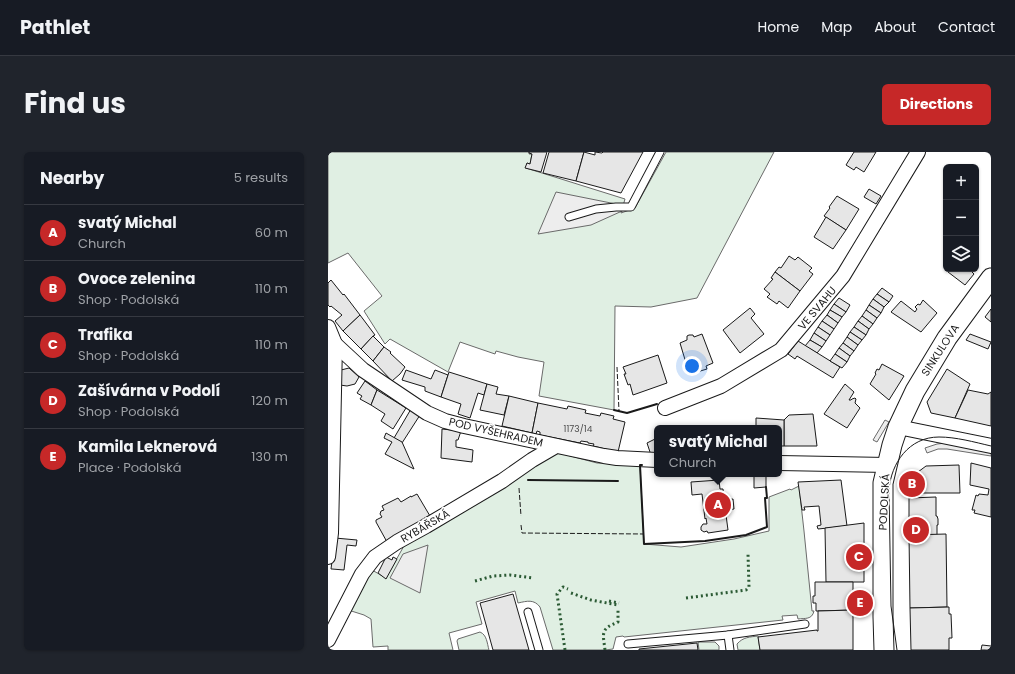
<!DOCTYPE html>
<meta charset="utf-8">
<style>
body{margin:0;font-family:Poppins,sans-serif;background:#20242c;color:#f1f3f6}
.controls{position:absolute;right:12px;top:12px;display:grid;overflow:hidden;border-radius:6px;box-shadow:0 1px 3px #0004}
.controls button{width:36px;height:36px;display:grid;place-items:center;padding:0;border:0;border-bottom:1px solid #363941;background:#171b24;color:#f1f3f6;font:20px sans-serif}
.you{position:absolute;left:364px;top:214px;width:14px;height:14px;margin:-10px;border:3px solid #fff;border-radius:50%;background:#1a73e8;box-shadow:0 0 0 6px #1a73e833}
.badge{display:grid;place-items:center;width:26px;height:26px;border-radius:50%;background:#c62828;color:#fff;font-size:13px;font-weight:700}
.pin{position:absolute;translate:-50% -50%;border:2px solid #fff;box-shadow:0 1px 4px #0006}
.popup{position:absolute;left:326px;top:273px;width:128px;height:52px;box-sizing:border-box;display:grid;place-content:center;border-radius:6px;background:#171b24;filter:drop-shadow(0 1px 3px #0005);font-size:13px;white-space:nowrap;color:#9ea1a6}
.popup b{font-size:15px;color:#f1f3f6}
.popup::after{content:'';position:absolute;left:50%;top:100%;margin-left:-8px;border:8px solid transparent;border-top-color:#171b24}
.list{margin:0;padding:0;list-style:none}
h2{display:flex;justify-content:space-between;align-items:center;height:52px;margin:0;padding:0 16px;font-size:17px}
h2 small{font-size:13px;font-weight:400;color:#9ea1a6}
.list li{display:grid;grid-template-columns:26px 1fr auto;gap:12px;align-items:center;box-sizing:border-box;height:56px;padding:0 16px;border-top:1px solid #363941}
.list b{display:block;font-size:15px;white-space:nowrap}
.list p{margin:0;font-size:13px;white-space:nowrap;color:#9ea1a6}
.list em{font-size:13px;font-style:normal;color:#9ea1a6}
.icon{flex:none;width:22px;height:22px;fill:none;stroke:currentColor;stroke-width:2;stroke-linecap:round;stroke-linejoin:round}
.map{position:relative;flex:none;width:663px;height:498px;overflow:hidden;border-radius:6px}
header{display:flex;align-items:center;gap:24px;box-sizing:border-box;height:56px;padding:0 20px;background:#171b24;border-bottom:1px solid #363941}
header strong{font-size:19px}
nav{display:flex;gap:22px;margin-inline-start:auto;font-size:14px}
.intro{display:flex;align-items:center;justify-content:space-between;box-sizing:border-box;height:96px;padding:0 24px}
h1{margin:0;font-size:28px}
.button{padding:10px 18px;border-radius:6px;background:#c62828;color:#fff;font-size:14px;font-weight:700}
main{display:flex;gap:24px;padding:0 24px}
aside{flex:1;background:#171b24;border-radius:6px;box-shadow:0 1px 3px #0004}
.map>svg:first-child{display:block}
</style>
<header>
<strong>Pathlet</strong>
<nav><a>Home</a><a>Map</a><a>About</a><a>Contact</a></nav>
</header>
<div class="intro"><h1>Find us</h1><a class="button">Directions</a></div>
<main>
<aside>
<h2>Nearby<small>5 results</small></h2>
<ul class="list">
<li><span class="badge">A</span><div><b>svatý Michal</b><p>Church</p></div><em>60 m</em></li>
<li><span class="badge">B</span><div><b>Ovoce zelenina</b><p>Shop · Podolská</p></div><em>110 m</em></li>
<li><span class="badge">C</span><div><b>Trafika</b><p>Shop · Podolská</p></div><em>110 m</em></li>
<li><span class="badge">D</span><div><b>Zašívárna v Podolí</b><p>Shop · Podolská</p></div><em>120 m</em></li>
<li><span class="badge">E</span><div><b>Kamila Leknerová</b><p>Place · Podolská</p></div><em>130 m</em></li>
</ul>
</aside>
<div class="map">
<svg width="663" height="498" viewBox="0 0 663 498">
<rect width="100%" height="100%" fill="#fff"/>
<g fill="#e0efe3" stroke="#6a6a6a">
<path d="M0,0h201v2h3l-2,10 -3,-1 -1,5 99,31 -4,14 14,-5 31,-56h108l-77,146 -46,9 -36,-1 -1,104 -75,-14 5,-34 -26,-5 -22,-6 -1,3 -35,-12 -12,30 -58,-33 -5,5 -21,-33 18,-15 -34,-43 -20,10z"/>
<path d="M225,301l10,1 34,9 43,2 4,79 37,3 53,-8 35,-8v-34l21,-8 1,1 8,-4 5,45 8,80h2c-2,9 -9,7 -16,8l-1,-4 -15,1 1,4 -159,17 -1,-1 -7,1 -3,12 -8,1h-52l-13,-43c-6,-8 -13,-6 -22,-4l-3,-12 -39,11 6,22 -33,9 4,17h-65v-4l-15,1 -2,-28 -7,-4 -19,-6 27,-39 14,8 19,-34z"/>
<path d="M152,480c7,3 7,11 9,18h-30l-2,-9 1,-2z"/>
<path d="M430,484l2,14h-22l-1,-6c6,-7 13,-7 21,-8z"/>
<path d="M370,490h17l4,4v4h-20z"/>
</g>
<g fill="#ededed" stroke="#6a6a6a">
<path d="M228,40l75,15 -40,18 -53,9z"/>
<path d="M557,268l4,2 -12,20 -4,-2z"/>
<path d="M618,291l45,8v5l-44,-7h-9l-11,4 -2,-5 12,-4z"/>
<path d="M100,393l-8,48 -30,-15 13,-24z"/>
</g>
<g fill="#e6e6e6" stroke="#1a1a1a">
<path d="M201,0h18l-6,20 -16,-4 2,-5 3,1 2,-10 -3,-1z"/>
<path d="M221,0h35l-8,29 -33,-8z"/>
<path d="M256,0l11,3v-3l7,1 1,-1h40l-22,41 -45,-12z"/>
<path d="M526,0h22l-12,20 -8,-5 -2,3 -8,-5z"/>
<path d="M541,37l12,7 -5,8 -12,-7z"/>
<path d="M509,44l22,13 -13,21 -22,-14 6,-8 -1,-1z"/>
<path d="M498,65l20,13 -13,19 -19,-12z"/>
<path d="M461,104l6,4 3,-3 14,11 -3,3 4,3 -13,17 -25,-19 4,-5 2,1z"/>
<path d="M622,117h19l5,5 -9,11 -17,-13z"/>
<path d="M447,120l25,19 -12,17 -9,-7 -2,3 -10,-7 3,-3 -6,-5 9,-10 -2,-1z"/>
<path d="M3,128l12,15 1,-1 16,21 -17,16 -8,-10 7,-6 -11,-9 -1,1 -2,-2v-22z"/>
<path d="M554,136l11,8 -4,6 -12,-8z"/>
<path d="M549,142l12,8 -5,5 -11,-8z"/>
<path d="M511,146l11,7 -4,7 -12,-8z"/>
<path d="M545,147l11,8 -3,6 -12,-8z"/>
<path d="M595,148l14,13 -16,19 -30,-20 10,-11 14,11 2,-3 -2,-2 3,-3 2,1z"/>
<path d="M506,152l12,8 -4,5 -12,-7z"/>
<path d="M541,153l12,8 -4,5 -11,-8z"/>
<path d="M422,156l5,6 -4,4 13,16 -24,19 -17,-23z"/>
<path d="M663,157v13l-6,-5z"/>
<path d="M502,158l12,7 -4,6 -11,-8z"/>
<path d="M538,158l11,8 -4,6 -11,-8z"/>
<path d="M32,163l15,20 -2,1 -12,13 -18,-18z"/>
<path d="M499,163l11,8 -4,6 -12,-8z"/>
<path d="M534,164l11,8 -4,5 -11,-8z"/>
<path d="M494,169l12,8 -4,6 -12,-8z"/>
<path d="M530,169l11,8 -3,6 -12,-8z"/>
<path d="M490,175l12,8 -4,6 -12,-8z"/>
<path d="M526,175l12,8 -4,5 -12,-8z"/>
<path d="M522,180l12,8 -4,5 -11,-8z"/>
<path d="M486,181l12,8 -4,6 -12,-7z"/>
<path d="M374,182l11,29 -7,3 1,3 -10,3 -1,-2 -7,3 -9,-30 7,-3v-4l2,-1h4l1,2z"/>
<path d="M642,182l21,8 -3,7 -22,-9z"/>
<path d="M45,184l11,11 -11,14 -12,-12z"/>
<path d="M519,185l11,8 -4,6 -11,-8z"/>
<path d="M482,188l12,7 -5,6 -12,-7z"/>
<path d="M470,189l42,26 -7,11 -36,-22 -2,3 -7,-5z"/>
<path d="M515,191l11,8 -4,5 -11,-8z"/>
<path d="M56,195l7,5 -1,1 15,14 -5,7 -8,7 -19,-20z"/>
<path d="M511,196l11,8 -3,6 -12,-8z"/>
<path d="M507,202l12,8 -5,6 -12,-7z"/>
<path d="M330,203l9,28 -34,12 -3,-11 -2,1 -4,-11h2l-3,-7z"/>
<path d="M554,212l22,12 -15,24 -19,-16 6,-10 -1,-1 2,-4 2,1z"/>
<path d="M21,216l10,9 -4,7 -8,2 -7,-1 1,-15z"/>
<path d="M619,217l23,15 -15,34 -24,-5 -4,-11z"/>
<path d="M78,218l25,9 4,-9 13,5 -7,22 -16,-6v-4l-23,-7z"/>
<path d="M121,220l38,12 -3,11 -6,-2 -8,25 -12,-4 3,-10 -20,-7z"/>
<path d="M37,229l12,9 -6,15 -11,-6 2,-3 -5,-3z"/>
<path d="M159,232l11,3 -2,7 13,2 -5,19 -24,-5z"/>
<path d="M517,232l9,8 -5,8h2l1,-1 3,-1 1,1 -1,4 5,5 -13,20 -23,-14z"/>
<path d="M49,238l29,18 -13,21 -12,-8 4,-7 -14,-9z"/>
<path d="M640,238l20,4 3,-2v34l-36,-8z"/>
<path d="M181,244l29,7 -6,30 -30,-7z"/>
<path d="M210,251l29,6 1,-3 18,4 -1,3 15,3 1,-3 13,3 -1,3 12,3 -7,30 -25,-6 1,-2 -6,-1v-1l-7,-1 -1,2 -40,-8v-3l-3,-1 -1,3 -4,-1z"/>
<path d="M83,257l9,6 -18,28 -8,-5z"/>
<path d="M485,262l4,32h-33v-26l5,-5z"/>
<path d="M428,266l28,2v26h-5v-18h-23z"/>
<path d="M114,277l19,2 -3,9h-2v7l17,3 -1,12 -31,-4z"/>
<path d="M58,281l16,9 12,27 -29,-15 7,-12 -8,-4z"/>
<path d="M327,287l2,5v11h-6l-4,-12z"/>
<path d="M643,311l20,5v49l-17,-4 1,-3h-3l4,-15 2,1 1,-2 9,1 1,-6 -19,-4z"/>
<path d="M631,313l1,28h-41l-1,-21 8,-6z"/>
<path d="M426,324h12v11l-12,1z"/>
<path d="M391,328l1,9h3l1,11 9,-1 1,10 -8,1 1,5h-1l2,15 -20,3 -1,-2 -3,1 -3,-2v-3l2,-3h4l-1,-6 -1,1 -3,-25 -10,1 -1,-13z"/>
<path d="M513,328l6,46 -29,3 -1,-3 4,-1 -2,-19 -15,1 1,3h-3l-4,-28z"/>
<path d="M89,342l13,22 -43,26 -11,-20v-2l6,-3 -2,-3 1,-3 3,-1 -2,-4 16,-8 3,4 10,-6v1z"/>
<path d="M608,345v19h1l1,3v6h-1v10h-28v-37z"/>
<path d="M536,371v59h-38l-1,-54z"/>
<path d="M618,382l1,73 -37,1 -1,-73z"/>
<path d="M7,386l22,2 -1,6 -9,-1 -3,25 -12,-1h-1z"/>
<path d="M58,405l6,3 1,-3 4,2 -11,20 -8,-6z"/>
<path d="M487,430h38v28l-37,1v-8h-3v-7h2z"/>
<path d="M185,442l16,56h-36l-13,-47z"/>
<path d="M621,455v7h2l1,24h-3v12h-38l-1,-42z"/>
<path d="M525,458v40h-93l-2,-13 59,-7v1h1v-20z"/>
<path d="M369,491l1,7h-59v-1z"/>
<path d="M654,493l9,1v4h-10z"/>
</g>
<g fill="none" stroke-linecap="round" stroke-linejoin="round">
<defs>
<g id="lane">
<path d="M241,65l27,-8 20,-2h15l29,-55"/>
<path d="M200,460l11,38"/>
<path d="M400,483l2,15"/>
<path d="M300,492l100,-9 77,-11"/>
</g>
<g id="street">
<path d="M0,175l7,17 -4,189 -3,24"/>
<path d="M7,192l28,26 64,43 18,8 19,5 140,30 13,2 40,2"/>
<path d="M337,256l56,-22 60,-36 62,-74 75,-124"/>
<path d="M570,275l93,19"/>
<path d="M451,311l108,2"/>
<path d="M0,488l34,-66 13,-17 22,-15 29,-16 76,-45 30,-21 24,-14"/>
</g>
<path id="secondary" d="M556,498l-1,-33v-134l9,-38 6,-18 17,-36 32,-53 44,-60"/>
</defs>
<use href="#lane" stroke="#1a1a1a" stroke-width="9"/>
<use href="#street" stroke="#1a1a1a" stroke-width="16"/>
<use href="#secondary" stroke="#1a1a1a" stroke-width="21"/>
<use href="#lane" stroke="#fff" stroke-width="7"/>
<use href="#street" stroke="#fff" stroke-width="14"/>
<use href="#secondary" stroke="#fff" stroke-width="19"/>
<path stroke="#1a1a1a" stroke-width="1" d="M569,498l-6,-44 -2,-116c2,-27 20,-53 50,-53 17,0 35,5 52,9"/>
<g stroke="#2b5a34" stroke-width="3" stroke-dasharray="2 3" stroke-linecap="butt">
<path d="M147,429l18,-5 17,-1 23,3"/>
<path d="M243,441l20,7 27,5"/>
<path d="M358,446l60,-8 3,-3 -1,-33"/>
<path d="M281,449l10,2"/>
<path d="M237,498l-8,-56 6,-7 5,2"/>
<path d="M277,498c-2,-17 -5,-21 13,-28v-14"/>
</g>
<g stroke="#1a1a1a" stroke-width="1" stroke-dasharray="5 2" stroke-linecap="butt">
<path d="M289,215l2,44"/>
<path d="M191,336l2,28"/>
<path d="M193,373l1,8 122,1"/>
</g>
<g stroke="#1a1a1a" stroke-width="2">
<path d="M286,258l13,3 30,-9"/>
<path d="M314,313h-2l4,79 61,-3 41,-6 21,-8 -2,-29h2l-1,-11"/>
<path d="M415,322l11,2"/>
<path d="M200,328l90,1"/>
</g>
</g>
<g text-anchor="middle" dominant-baseline="central" stroke-width="3" stroke-linejoin="round" paint-order="stroke">
<g font-size="9" fill="#4d4d4d">
<text x="250" y="277">1173/14</text>
</g>
<g font-size="11" fill="#1a1a1a" stroke="#fff">
<text transform="translate(489 156) rotate(-50)">VE SVAHU</text>
<text transform="translate(612 198) rotate(-57)">SINKULOVA</text>
<text transform="translate(168 280) rotate(13)">POD VYŠEHRADEM</text>
<text transform="translate(556 350) rotate(-87)">PODOLSKÁ</text>
<text transform="translate(97 374) rotate(-30)">RYBÁŘSKÁ</text>
</g>
</g>
</svg>
<div class="controls">
<button>+</button>
<button>−</button>
<button><svg class="icon" aria-label="layers" viewBox="0 0 24 24"><path d="M12 4l9 5-9 5-9-5zM3 14l9 5 9-5"/></svg></button>
</div>
<div class="you"></div>
<div class="pin badge" style="left:390px;top:353px">A</div>
<div class="popup"><b>svatý Michal</b>Church</div>
<div class="pin badge" style="left:584px;top:332px">B</div>
<div class="pin badge" style="left:531px;top:405px">C</div>
<div class="pin badge" style="left:588px;top:378px">D</div>
<div class="pin badge" style="left:532px;top:451px">E</div>
</div>
</main>
